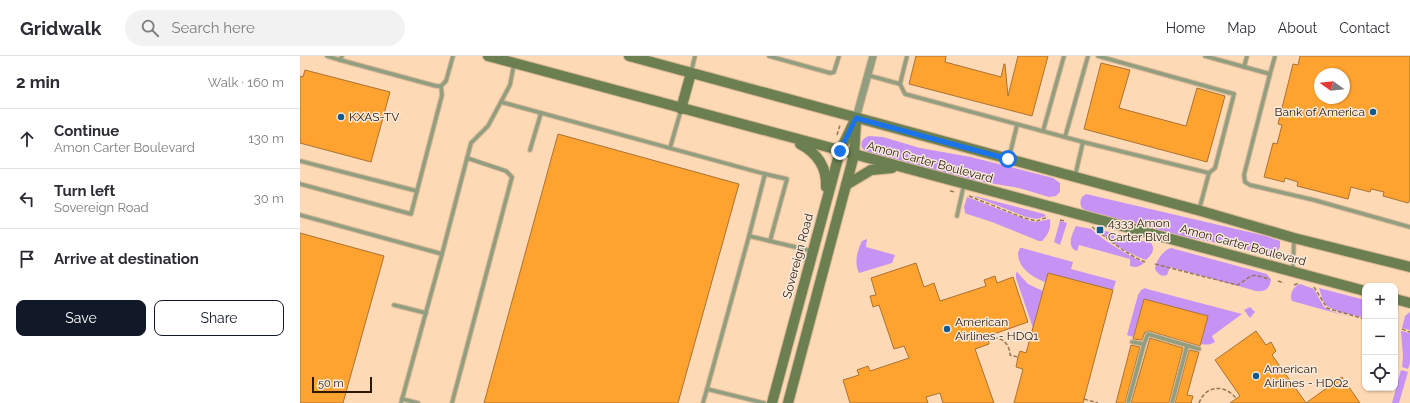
<!DOCTYPE html>
<meta charset="utf-8">
<style>
body{margin:0;font-family:Raleway,sans-serif;background:#f2f2f3;color:#2b2b33}
.controls{position:absolute;right:12px;bottom:12px;display:grid;overflow:hidden;border-radius:8px;box-shadow:0 1px 3px #0004}
.controls button{width:36px;height:36px;display:grid;place-items:center;padding:0;border:0;border-bottom:1px solid #e1e1e2;background:#fff;color:#2b2b33;font:20px sans-serif}
.compass{position:absolute;left:1014px;top:12px;width:36px;height:36px;border-radius:50%;background:#fff;box-shadow:0 1px 3px #0004;rotate:285deg}
.scale{position:absolute;left:12px;bottom:10px;width:60px;box-sizing:border-box;padding-left:4px;border:2px solid #2d1700;border-top:0;font-size:11px;line-height:14px;white-space:nowrap;color:#2d1700;-webkit-text-stroke:3px #f8ebdf;paint-order:stroke}
.stop{position:absolute;width:12px;height:12px;margin:-9px;border:3px solid #1a73e8;border-radius:50%;background:#fff}
.stop.end{background:#1a73e8;border-color:#fff;box-shadow:0 1px 4px #0008}
.list{margin:0;padding:0;list-style:none}
h2{display:flex;justify-content:space-between;align-items:center;height:52px;margin:0;padding:0 16px;font-size:17px}
h2 small{font-size:13px;font-weight:400;color:#7c7c81}
.list li{display:grid;grid-template-columns:26px 1fr auto;gap:12px;align-items:center;box-sizing:border-box;height:60px;padding:0 16px;border-top:1px solid #e1e1e2}
.list b{display:block;font-size:15px;white-space:nowrap}
.list p{margin:0;font-size:13px;white-space:nowrap;color:#7c7c81}
.list em{font-size:13px;font-style:normal;color:#7c7c81}
.actions{display:flex;gap:8px;padding:12px 16px}
.actions a{flex:1;padding:9px 0;border:1px solid #111827;border-radius:8px;text-align:center;font-size:14px;color:#111827}
.actions .main{background:#111827;color:#fff}
.icon{flex:none;width:22px;height:22px;fill:none;stroke:currentColor;stroke-width:2;stroke-linecap:round;stroke-linejoin:round}
.map{position:relative;flex:none;width:1110px;height:347px;overflow:hidden}
header{display:flex;align-items:center;gap:24px;box-sizing:border-box;height:56px;padding:0 20px;background:#fff;border-bottom:1px solid #e1e1e2}
header strong{font-size:19px}
nav{display:flex;gap:22px;margin-inline-start:auto;font-size:14px}
.search{width:280px;height:36px;background:#f2f2f3;display:flex;align-items:center;gap:10px;box-sizing:border-box;padding:0 14px;border-radius:22px;color:#7c7c81;font-size:15px}
main{display:flex}
aside{flex:1;background:#fff}
.map>svg:first-child{display:block}
</style>
<header>
<strong>Gridwalk</strong>
<div class="search"><svg class="icon" aria-label="search" viewBox="0 0 24 24"><circle cx="10" cy="10" r="6"/><path d="M15 15l6 6"/></svg>Search here</div>
<nav><a>Home</a><a>Map</a><a>About</a><a>Contact</a></nav>
</header>
<main>
<aside>
<h2>2 min<small>Walk · 160 m</small></h2>
<ul class="list">
<li><svg class="icon" aria-label="ahead" viewBox="0 0 24 24"><path d="M12 20V5M6 11l6-6 6 6"/></svg><div><b>Continue</b><p>Amon Carter Boulevard</p></div><em>130 m</em></li>
<li><svg class="icon" aria-label="left" viewBox="0 0 24 24"><path d="M17 20v-9H6M10 6l-5 5 5 5"/></svg><div><b>Turn left</b><p>Sovereign Road</p></div><em>30 m</em></li>
<li><svg class="icon" aria-label="arrive" viewBox="0 0 24 24"><path d="M6 21V4h12l-3 4 3 4H6"/></svg><div><b>Arrive at destination</b></div></li>
</ul>
<div class="actions"><a class="main">Save</a><a>Share</a></div>
</aside>
<div class="map">
<svg width="1110" height="347" viewBox="0 0 1110 347">
<rect width="100%" height="100%" fill="#fed9b5"/>
<g fill="#c693f4">
<path d="M569,80l14,1 37,11 51,9 82,21 7,5v9l-4,4 -7,1 -30,-9 -48,-8 -103,-27 -6,-5c-2,-6 1,-10 7,-12z"/>
<path d="M786,138l180,42 14,5v6l-4,6 -5,1 -11,-1 -32,-8 -48,-9 -93,-25c-7,-3 -8,-7 -5,-14z"/>
<path d="M671,139l73,19 2,2 -9,3 -11,-2z"/>
<path d="M667,141l63,24 7,1 13,-3c1,9 -1,15 -8,22h-3l-47,-19 -25,-8 -2,-1 -1,-6z"/>
<path d="M760,165l7,2 -7,22 -6,-3z"/>
<path d="M776,170l15,3 15,12 21,13 17,9c-5,4 -8,5 -14,3v-7l-51,-14 -2,6c-11,-4 -5,-17 -1,-25z"/>
<path d="M798,173l53,14c5,7 0,12 -5,17 -15,-5 -40,-19 -48,-31z"/>
<path d="M567,183l-1,8 29,8 -3,8 -33,10c-5,-10 -2,-22 3,-32z"/>
<path d="M720,192h2l51,14 -2,7 45,12 -3,9 -65,-17 -3,9c-13,-5 -27,-14 -27,-29z"/>
<path d="M871,192l96,26 4,6c-2,9 -5,12 -15,11l-86,-24 -3,8c-6,2 -9,-1 -12,-6 1,-8 8,-19 16,-21z"/>
<path d="M717,216l11,12 15,7 -10,37 -17,-50v-5z"/>
<path d="M1000,228l14,5 10,18 7,4 19,6 -58,-16c-3,-6 1,-15 8,-17z"/>
<path d="M845,232l2,1 95,25 -30,22 3,6c-5,3 -9,3 -14,2l7,-28 -64,-17 -11,38 -6,-2 11,-40 3,-5z"/>
<path d="M1019,232l46,12v18c-10,-3 -30,-6 -38,-12 -5,-5 -6,-12 -8,-18z"/>
<path d="M950,251l5,5 -5,6 -6,-8z"/>
<path d="M1110,256v18l-8,-2 3,-12z"/>
<path d="M1101,275l9,2v30l-2,6 -6,-2 1,-11z"/>
<path d="M1101,314l7,2 -9,31h-7z"/>
</g>
<g fill="#fea330" stroke="#a97233" fill-rule="evenodd">
<path d="M616,0h30l-1,6 56,15 3,-13h1l3,32 10,-40h30l-16,60 -123,-32z"/>
<path d="M1000,0h110v144l-2,3 -25,-7 1,-4 -13,-3 -1,3 -19,-5 -3,12 -51,-13 1,-4 -13,-4 -1,4 -20,-5 9,-34 4,1 5,-19 -4,-1 15,-60 5,1zM1020,18h24v24h-24z"/>
<path d="M801,7l29,7 -11,38 67,18 11,-38 28,8 -18,66 -123,-33z"/>
<path d="M5,14l85,22 -19,70 -71,-19v-67l3,1z"/>
<path d="M258,78l181,50 -61,219h-194z"/>
<path d="M0,177l84,23 -41,147h-43z"/>
<path d="M616,207l8,24 10,-4 6,18 46,-15 -2,-6 11,-4 2,7 16,-6 15,45 -40,14 1,8 -14,5 19,54h-51l-3,-10 -14,4 2,6h-78l-7,-23 16,-5 -2,-5 11,-4 2,5 39,-13 -5,-12 -10,3 -15,-44 -6,2 -3,-11 6,-1 -5,-17z"/>
<path d="M748,217l65,17 -30,113h-69l9,-34 -7,-2 2,-10 2,-6 6,2z"/>
<path d="M844,243l64,17 -8,30 -51,-15 -4,1 -3,8 -9,-1z"/>
<path d="M956,275l10,14 5,-3 5,9 -4,4 34,48h-76l10,-7 -25,-36z"/>
<path d="M850,282l33,10 -14,55h-38z"/>
<path d="M831,289l9,2 -15,56h-9z"/>
<path d="M889,294l10,2 -12,43 6,1 -2,7h-16z"/>
<path d="M1042,321l18,26h-54z"/>
</g>
<g fill="none" stroke-linecap="round" stroke-linejoin="round">
<defs>
<g id="lane">
<path d="M27,0l13,4 2,-4"/>
<path d="M469,0l61,17 4,-1 5,-16"/>
<path d="M798,0l136,38 -19,74 -6,5 -10,37"/>
<path d="M905,0l65,18 5,-18"/>
<path d="M40,4l96,26h5l5,-5 7,-25"/>
<path d="M944,11l3,-11"/>
<path d="M391,16l4,-16"/>
<path d="M970,18l-26,101 1,7 5,3 64,15 96,27"/>
<path d="M567,19l33,9 5,10 178,48 126,31"/>
<path d="M600,28l7,-28"/>
<path d="M201,46l264,72 -16,62 63,15"/>
<path d="M743,75l21,-75"/>
<path d="M765,81l23,-81"/>
<path d="M370,92l11,-38"/>
<path d="M230,94l11,-37"/>
<path d="M709,102l8,-33"/>
<path d="M0,105l117,30"/>
<path d="M465,118l22,5 -17,62"/>
<path d="M775,120l8,-34"/>
<path d="M0,128l111,30 31,-119 -1,-9"/>
<path d="M0,159l142,39 -41,149"/>
<path d="M657,160l7,-32"/>
<path d="M449,180l-42,153 57,14"/>
<path d="M142,198l29,-111 17,-17 22,-41 4,-21"/>
<path d="M993,215l1,-32"/>
<path d="M94,249l32,8"/>
<path d="M832,286l12,2 4,-10 51,15"/>
<path d="M102,343l16,4"/>
<path d="M152,347l60,-226 -6,-6 -39,-13"/>
<path d="M403,347l4,-14"/>
<path d="M828,347l16,-59"/>
<path d="M872,347l15,-57"/>
</g>
<path id="street" d="M556,62l17,-62"/>
<g id="secondary">
<path d="M188,0l877,235"/>
<path d="M329,0l572,155 93,27 116,29"/>
<path d="M381,53l10,-36"/>
<path d="M500,88c17,9 27,23 26,43"/>
<path d="M546,129l25,-15 21,-2"/>
<path d="M1095,243l15,4"/>
<path d="M472,347l68,-252 16,-33"/>
<path d="M488,347l66,-248 2,-33"/>
</g>
</defs>
<use href="#lane" stroke="#d8b694" stroke-width="5.5"/>
<use href="#street" stroke="#d8b694" stroke-width="9"/>
<use href="#secondary" stroke="#d8b694" stroke-width="12"/>
<g stroke="#95775a" stroke-width="1.5" stroke-dasharray="4 2" stroke-linecap="butt">
<path d="M537,79l3,-10"/>
<path d="M650,135l6,1"/>
<path d="M669,140l55,22 13,3 11,-4"/>
<path d="M760,164l6,1"/>
<path d="M792,171c17,12 33,27 53,35"/>
<path d="M855,208l82,21c5,-2 9,-6 14,-9 5,-2 13,2 19,3"/>
<path d="M978,225l6,2"/>
<path d="M994,229l5,-2"/>
<path d="M1014,231l13,21 6,2 32,9"/>
<path d="M1102,273l8,3"/>
<path d="M688,284c11,-6 22,3 22,15l8,2"/>
<path d="M784,343l14,4"/>
<path d="M891,347h1"/>
<path d="M899,347c7,-18 25,-19 37,-5"/>
</g>
<use href="#lane" stroke="#919f80" stroke-width="3.5"/>
<use href="#street" stroke="#919f80" stroke-width="7"/>
<use href="#secondary" stroke="#6b7f50" stroke-width="10"/>
</g>
<g fill="none" stroke-linecap="round" stroke-linejoin="round">
<path stroke="#1a73e8" stroke-width="5" d="M540,95l16,-33 152,41"/>
</g>
<g fill="#145a8e" stroke="#f8ebdf" stroke-width="1.5">
<circle cx="1073" cy="56" r="4"/>
<circle cx="41" cy="61" r="4"/>
<rect x="796" y="170" width="8" height="8" rx="2"/>
<circle cx="647" cy="273" r="4"/>
<circle cx="956" cy="320" r="4"/>
</g>
<g text-anchor="middle" dominant-baseline="central" stroke-width="3" stroke-linejoin="round" paint-order="stroke">
<g font-size="12" fill="#2d1700" stroke="#f8ebdf" text-anchor="start">
<text x="1065" y="56" text-anchor="end">Bank of America</text>
<text x="49" y="61">KXAS-TV</text>
<text x="808" y="167">4333 Amon<tspan x="808" dy="14">Carter Blvd</tspan></text>
<text x="655" y="266">American<tspan x="655" dy="14">Airlines - HDQ1</tspan></text>
<text x="964" y="313">American<tspan x="964" dy="14">Airlines - HDQ2</tspan></text>
</g>
<g font-size="12" fill="#2d1700" stroke="#f8ebdf">
<text transform="translate(630 106) rotate(15)">Amon Carter Boulevard</text>
<text transform="translate(943 189) rotate(15)">Amon Carter Boulevard</text>
<text transform="translate(498 200) rotate(-75)">Sovereign Road</text>
</g>
</g>
</svg>
<div class="controls">
<button>+</button>
<button>−</button>
<button><svg class="icon" aria-label="locate" viewBox="0 0 24 24"><circle cx="12" cy="12" r="6"/><path d="M12 2v4M12 18v4M2 12h4M18 12h4"/></svg></button>
</div>
<svg class="compass" viewBox="-18 -18 36 36"><path d="M0-13l5 13h-10z" fill="#e53935"/><path d="M0 13l5-13h-10z" fill="#7c7c81"/></svg>
<div class="scale">50 m</div>
<div class="stop" style="left:708px;top:103px"></div>
<div class="stop end" style="left:540px;top:95px"></div>
</div>
</main>
